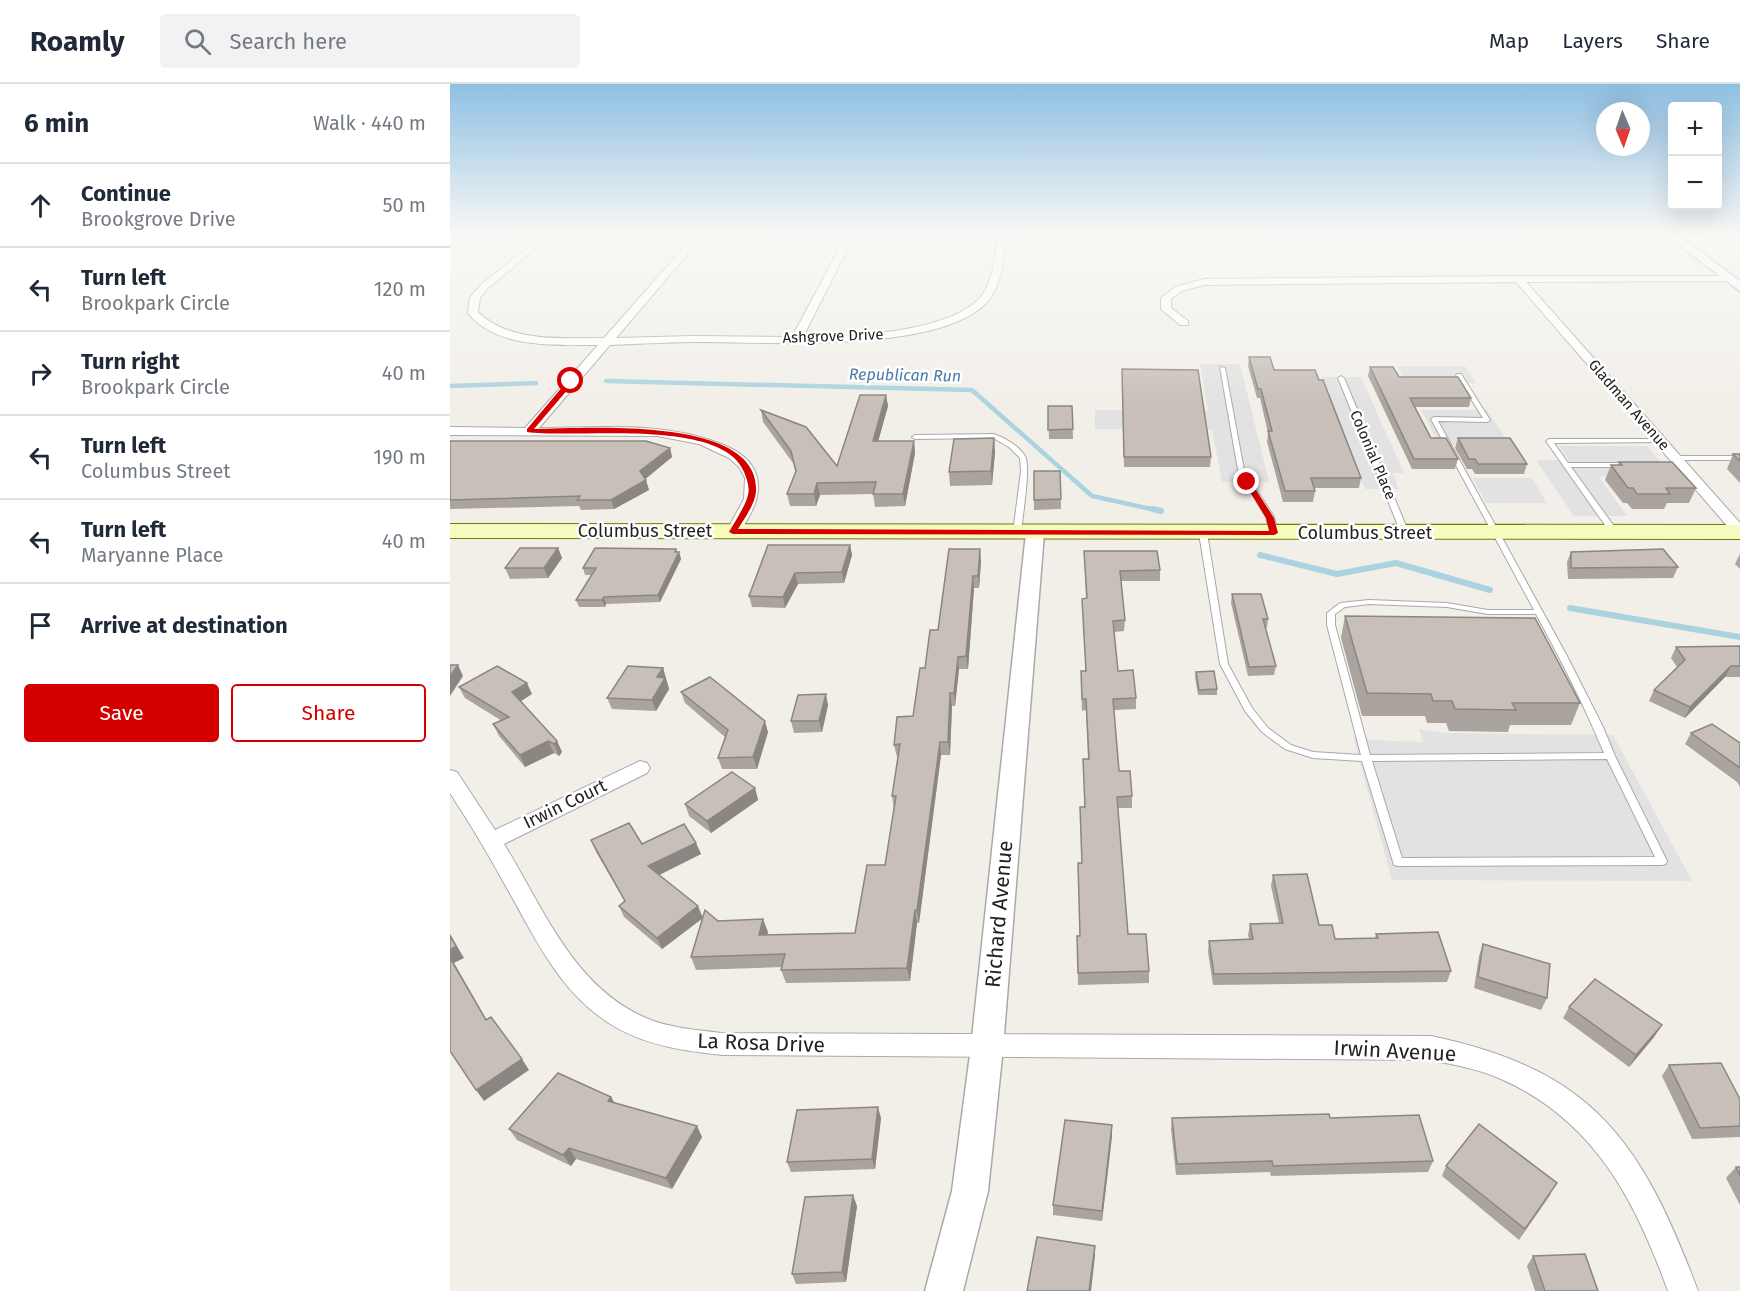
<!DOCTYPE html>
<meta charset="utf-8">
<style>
body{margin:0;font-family:"Fira Sans",sans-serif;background:#f2f2f3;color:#1f2937}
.controls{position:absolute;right:18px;top:18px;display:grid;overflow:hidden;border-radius:6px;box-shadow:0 6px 24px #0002}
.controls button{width:54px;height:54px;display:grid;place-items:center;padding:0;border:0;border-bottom:2px solid #e0e1e3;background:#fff;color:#1f2937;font:30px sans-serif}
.compass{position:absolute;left:1146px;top:18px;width:54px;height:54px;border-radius:50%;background:#fff;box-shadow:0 6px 24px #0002;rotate:178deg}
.stop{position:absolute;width:18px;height:18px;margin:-14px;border:4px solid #d40000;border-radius:50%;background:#fff}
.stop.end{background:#d40000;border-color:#fff;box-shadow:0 2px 6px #0008}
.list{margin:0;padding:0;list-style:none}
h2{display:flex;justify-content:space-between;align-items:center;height:78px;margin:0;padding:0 24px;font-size:26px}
h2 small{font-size:20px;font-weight:400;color:#747a83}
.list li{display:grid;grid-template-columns:39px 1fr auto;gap:18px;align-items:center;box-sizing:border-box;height:84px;padding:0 24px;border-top:2px solid #e0e1e3}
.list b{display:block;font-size:22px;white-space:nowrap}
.list p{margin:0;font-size:20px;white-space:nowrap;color:#747a83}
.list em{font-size:20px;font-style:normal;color:#747a83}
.actions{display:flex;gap:12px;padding:18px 24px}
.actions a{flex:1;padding:14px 0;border:2px solid #d40000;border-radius:6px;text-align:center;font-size:21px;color:#d40000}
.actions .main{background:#d40000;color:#fff}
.icon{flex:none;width:33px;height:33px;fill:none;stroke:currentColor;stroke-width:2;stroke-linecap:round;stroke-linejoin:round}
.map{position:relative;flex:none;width:1290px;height:1207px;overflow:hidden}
header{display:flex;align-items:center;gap:36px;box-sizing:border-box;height:84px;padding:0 30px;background:#fff;border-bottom:2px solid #e0e1e3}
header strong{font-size:28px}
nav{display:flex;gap:33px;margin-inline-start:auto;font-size:21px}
.search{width:420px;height:54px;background:#f2f2f3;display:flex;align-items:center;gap:15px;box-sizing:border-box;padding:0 21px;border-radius:6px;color:#747a83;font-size:22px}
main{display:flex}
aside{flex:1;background:#fff}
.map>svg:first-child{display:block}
</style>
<header>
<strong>Roamly</strong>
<div class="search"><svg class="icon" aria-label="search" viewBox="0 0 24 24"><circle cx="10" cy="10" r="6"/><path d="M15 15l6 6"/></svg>Search here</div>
<nav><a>Map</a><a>Layers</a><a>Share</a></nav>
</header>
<main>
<aside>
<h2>6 min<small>Walk · 440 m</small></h2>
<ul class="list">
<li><svg class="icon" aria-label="ahead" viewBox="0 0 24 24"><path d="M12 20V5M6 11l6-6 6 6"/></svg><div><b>Continue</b><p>Brookgrove Drive</p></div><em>50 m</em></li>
<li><svg class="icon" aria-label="left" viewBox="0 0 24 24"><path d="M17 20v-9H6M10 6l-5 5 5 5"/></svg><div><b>Turn left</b><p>Brookpark Circle</p></div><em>120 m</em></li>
<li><svg class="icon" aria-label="right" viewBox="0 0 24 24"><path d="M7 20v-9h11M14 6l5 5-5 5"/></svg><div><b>Turn right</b><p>Brookpark Circle</p></div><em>40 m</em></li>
<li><svg class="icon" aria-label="left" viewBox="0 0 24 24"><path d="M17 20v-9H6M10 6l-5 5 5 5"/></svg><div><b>Turn left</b><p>Columbus Street</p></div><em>190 m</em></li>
<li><svg class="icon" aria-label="left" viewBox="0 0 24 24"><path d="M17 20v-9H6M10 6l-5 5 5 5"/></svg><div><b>Turn left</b><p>Maryanne Place</p></div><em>40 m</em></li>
<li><svg class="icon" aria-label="arrive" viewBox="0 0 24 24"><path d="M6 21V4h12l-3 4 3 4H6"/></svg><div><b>Arrive at destination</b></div></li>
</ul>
<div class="actions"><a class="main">Save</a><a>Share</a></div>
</aside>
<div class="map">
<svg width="1290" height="1207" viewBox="0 0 1290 1207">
<rect width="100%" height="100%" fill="#f2efe9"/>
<g fill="#e2e2e2">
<path d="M750,280h40l29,118h-47l-10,-53h-117v-19h113z"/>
<path d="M947,282h68l11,17h-70z"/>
<path d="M872,293h39l43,96h-12l7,16h-34z"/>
<path d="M971,326h66l23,35h-70z"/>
<path d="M1109,362h88l26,30h-75l29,40h-53l-38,-56h33z"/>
<path d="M1023,394h59l15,25h-61z"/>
<path d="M969,645l28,4 166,2 79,146 -300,-1 -39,-143h14l2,3 54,2z"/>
</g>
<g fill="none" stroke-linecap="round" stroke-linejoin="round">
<g stroke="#aad3df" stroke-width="4.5">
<path d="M156,297l366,9 120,106 68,15"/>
<path d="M0,302l86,-3"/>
</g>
<g stroke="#aad3df" stroke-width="6">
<path d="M703,425l8,2"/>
<path d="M810,471l77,19 59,-11 94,27"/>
<path d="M1120,524l170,29"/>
</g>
<defs>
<g id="service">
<path d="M770,283l5,1 19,102 30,47 4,16 -1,2h-3l-4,-2 -4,-16 -28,-47z"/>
<path d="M1007,290h4l29,46 -3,2 -49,-1 129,235 36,71 12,29 52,105 -1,3 -4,1 -264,1 -4,-1 -32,-104 -49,-3 -28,-9 -23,-17 -17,-21 -25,-47 -21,-131 4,-2 4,2 21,131 24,44 16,20 23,17 22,7 48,3 -34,-130v-12l13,-10 29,-3 78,3 41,7h46l-103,-191 3,-2 49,1 -27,-43zM919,520l78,3 41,7h48c25,46 48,91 68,139l-234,2 -35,-130v-11l10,-7zM1157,675l48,98 -253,1 -30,-97z"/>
<path d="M891,292l3,2 65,155 -1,2h-3l-4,-2 -63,-155z"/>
<path d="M544,350c11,4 25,12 31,22 6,10 -3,63 -4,77l-4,2 -4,-2 8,-62 -1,-13 -11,-11 -16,-9 -78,1 -3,-2 3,-2z"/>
<path d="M1210,355l3,2 -1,1 -108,1 14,20h61l3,2 -3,2h-58l48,66 -4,2h-3l-66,-94 3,-2z"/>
<path d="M1290,372v4h-65l-3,-2 3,-2z"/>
</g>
<g id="minor">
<path d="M92,152h9l-63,52 -8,10 -2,14c31,31 86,26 126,26l90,-102h9l-87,102 78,-2 98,1 54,-101h8l-51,101c44,0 152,-4 180,-43 11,-17 12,-39 15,-58h8c-3,22 -3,47 -18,65 -46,53 -224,41 -292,41 -28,0 -57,2 -86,3l-71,83c60,0 125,-7 182,16 38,14 47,42 26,76 -4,7 -6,14 -14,16l-7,-4 18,-33 1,-21 -6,-11 -10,-9 -30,-14 -42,-8 -207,-1v-8l75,1 73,-83c-41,0 -102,4 -130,-32l2,-16 12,-13z"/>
<path d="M1068,192h213l2,2 -5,3 -202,1 214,241v13l-5,-1 -219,-253 -312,3 -22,6 -11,8v9l17,13v4h-8l-19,-16v-11l14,-11 29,-8z"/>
<path d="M190,677l7,2 3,5 -3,5 -143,71c39,63 69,143 142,174 23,10 51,12 76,15l709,3c163,34 211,106 267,255h-30c-33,-91 -74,-171 -167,-212 -22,-10 -46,-14 -70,-19l-709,-5c-36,-4 -73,-9 -105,-27 -57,-32 -82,-91 -113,-145 -17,-31 -35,-61 -54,-90v-23l7,2 38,58z"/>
</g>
<g id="tertiary">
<path d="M1217,152h12l61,45v10z"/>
<path d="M585,443l7,2 2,4 -41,514 -15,144 -25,100h-38l27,-100 19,-144 55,-514 2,-4z"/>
</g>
<path id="secondary" d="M0,440l1290,1v14l-1290,-1z"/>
</defs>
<use href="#service" stroke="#a9a9a9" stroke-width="2"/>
<use href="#minor" stroke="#a9a9a9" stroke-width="2"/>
<use href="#tertiary" stroke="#a9a9a9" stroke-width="3"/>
<use href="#secondary" stroke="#707d05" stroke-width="2"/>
<use href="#service" fill="#fff" fill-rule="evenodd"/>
<use href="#minor" fill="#fff" fill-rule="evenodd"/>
<use href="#tertiary" fill="#fff" fill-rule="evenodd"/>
<use href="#secondary" fill="#f7fabf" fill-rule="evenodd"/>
</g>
<g fill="#aba49e">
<path d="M799,273l25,13 87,108 -2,10h-45l1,3 -2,11h-30l-16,-60 1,-9 -8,-35h-3l-9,-32z"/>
<path d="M920,283l29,10 72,21 -2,9h-55l17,31 27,21 -3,10h-43l-44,-93z"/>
<path d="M672,294l89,79 -1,10h-86z"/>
<path d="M436,311l2,11 -10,35h36l1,12 -10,53 -30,1 -2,-13 -53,1 -4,11h-26l-3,-12 9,-22 -3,-9 -30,-41 -2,-12 76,56z"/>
<path d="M598,322h24l1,33h-24z"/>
<path d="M544,354l1,14 -3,33 -42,1 -1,-14z"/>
<path d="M1008,354l69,26 -3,10h-49l-3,-5h-5l-12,-21z"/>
<path d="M0,357l220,7 2,9 -27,22 4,11 -35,19 -33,1 -2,-4 -129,3z"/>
<path d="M1283,370h7v29l-13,-14z"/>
<path d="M1169,378l77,26 -7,15h-22l-3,6h-32l-5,-6h-4l-18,-23 6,-15h7z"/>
<path d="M610,387l1,38 -27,1v-10z"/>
<path d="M400,461l2,10 -8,28 -46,1 -13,24 -33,-1 -3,-11z"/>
<path d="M108,464l4,10 -14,20 -38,1 -5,-11z"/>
<path d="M634,467l76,19v11h-39l4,39 -1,11 -10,1 4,39 18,27v11l-22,1 5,61 13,25v12h-14l10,126 21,37v12l-71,2 -1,-49h3l4,-129 4,-48 -2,-49 -4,1 -1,-28 4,-12 1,-73z"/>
<path d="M227,468h2l2,7 -21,43 -54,2 -1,3h-26l-3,-7 16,-25h-7l-2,-7z"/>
<path d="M1121,468l107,15 -5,11 -105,1 -1,-17z"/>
<path d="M1290,470v15l-5,-5z"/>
<path d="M531,477l-2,27h-5l-6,81h-9l-4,37h-3l-2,49h-9l-22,168h-2l-7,58 -124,2 -5,-13 1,-3 -86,3 -5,-13 12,-39 -41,31 -38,-32 -5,-11 6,-4 -29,-50 -5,-12 51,4 54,-1 5,11 -42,21 44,42 65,15 -1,3 88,-2 30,-68 9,-56 -2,-13 6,-39h-1l-3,-12 19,-29 12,-48 13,-38z"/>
<path d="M782,510l36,25 -1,9h-2l11,38 -2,9 -26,1 -17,-73z"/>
<path d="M895,532l235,87 -9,22h-61l-2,7 -59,-1 -3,-8h-19l-2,-7h-63l-21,-78z"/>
<path d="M1290,562v31h-15l-40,41 -36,-17 5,-11 23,-23 -6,-9 5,-11z"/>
<path d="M213,584l6,21 -13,22 -44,-2 -5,-11z"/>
<path d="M746,588l21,17v6h-19l-3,-18z"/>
<path d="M9,603l73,7 -11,7 36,40 5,11 -3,4 -5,-3 -29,14 -26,-31 -6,-12 9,-3 -37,-23z"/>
<path d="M231,608l87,40 -11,37h-35l-4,-11 7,-21 -40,-34z"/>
<path d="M378,621l-6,27 -28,1 -3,-12z"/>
<path d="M1241,649l49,10v44l-3,-5 -52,-38z"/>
<path d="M305,704l3,12 -47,33 -22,-17 -4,-12z"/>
<path d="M823,791l46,50 16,14 40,-1 1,-4 75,37 -4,11 -234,3 -5,-33 1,-11 40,-2 -1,-4 2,-11 29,-1 -8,-37z"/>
<path d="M1033,860l64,54 -6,12 -67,-22 5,-32z"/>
<path d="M1119,923l93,18 -8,12 -25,30 -66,-49z"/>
<path d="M1219,981l71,34v38l-48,2 -30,-63z"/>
<path d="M165,1019l87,34 -30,52 -96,-30 -5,7 -54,-26 -8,-11z"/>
<path d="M431,1034l-6,51 -84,3 -4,-10z"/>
<path d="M722,1034h158l103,43 -5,11 -157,4 -1,-4 -94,3 -5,-46z"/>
<path d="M662,1052l-10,85 -49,-6v-10z"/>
<path d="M996,1082l105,28 -32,46 -77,-64z"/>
<path d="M1286,1083l4,9v29l-14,-27z"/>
<path d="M407,1122l-11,76 -50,2 -4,-10z"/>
<path d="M1083,1172l65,35h-63l-8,-25z"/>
</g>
<g fill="#8b8681">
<path d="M436,311l2,11 -13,47 -2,-12z"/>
<path d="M544,354l1,14 -3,33 -1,-14z"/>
<path d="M464,357l1,12 -10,53 -2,-12z"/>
<path d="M220,364l2,9 -29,24 -3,-10z"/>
<path d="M196,396l3,10 -35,19 -3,-9z"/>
<path d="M367,399l3,12 -4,11 -2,-12z"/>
<path d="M400,461l2,10 -8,28 -2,-11z"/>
<path d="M108,464l4,10 -14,20 -4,-10z"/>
<path d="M226,465l2,6 1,-3 2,7 -21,43 -2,-7z"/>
<path d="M530,465l1,12 -2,27 -1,-12z"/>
<path d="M345,489l3,11 -13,24 -2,-11z"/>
<path d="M523,492l1,12 -6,81 -2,-13z"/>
<path d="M154,513l2,7 -1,3 -3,-7z"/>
<path d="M508,573l1,12 -4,37 -1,-13z"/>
<path d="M8,581l5,11 -13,20v-20z"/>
<path d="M1281,582l-6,11 -40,41 5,-11z"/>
<path d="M213,584l6,21 -13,22 -4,-11 5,-23z"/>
<path d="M77,599l5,11 -14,9 -6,-11z"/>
<path d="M500,609l2,13 -2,49 -2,-13z"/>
<path d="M376,610l2,11 -6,27 -3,-11z"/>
<path d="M315,637l3,11 -11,37 -4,-12z"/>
<path d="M98,657l6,12 -29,14 -5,-12z"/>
<path d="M107,657l5,11 -3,4 -5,-12z"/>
<path d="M490,658l1,13 -22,168 -2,-13z"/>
<path d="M305,704l3,12 -47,33 -4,-12z"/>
<path d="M246,759l5,11 -48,24 -5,-12z"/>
<path d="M248,822l5,12 -41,31 -5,-11z"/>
<path d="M465,826l2,13 -7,58 -3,-13z"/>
<path d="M313,835l5,13 -4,16 -5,-13z"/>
<path d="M0,850l14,24 -10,5 39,68 -7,-11 -36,-62z"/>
<path d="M1212,941l-8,12 -25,30 7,-12z"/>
<path d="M72,975l7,11 -45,31 -8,-11z"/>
<path d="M161,1013l7,11 -10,-7z"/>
<path d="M428,1023l3,11 -6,51 -3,-10z"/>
<path d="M662,1041v11l-10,85v-10z"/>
<path d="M247,1042l5,11 -30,52 -6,-11z"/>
<path d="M119,1064l7,11 -5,7 -8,-11z"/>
<path d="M403,1111l4,11 -11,76 -4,-10z"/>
<path d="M645,1162v10l-4,35h-2z"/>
</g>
<g fill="#c7bfb8" stroke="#8b8681" stroke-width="1.5">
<path d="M799,273h21l4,13h41l4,10h4l38,98h-50l4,13h-30l-17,-60h4l-11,-42h-3z"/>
<path d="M920,283h23l6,10h59l13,21h-61l21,40h15l12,21h-44z"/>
<path d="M672,285l76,1 13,87h-87z"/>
<path d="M410,311h26l-13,46h41l-11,53h-30l3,-12 -59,1 -3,11h-27l9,-23 -5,-20 -30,-41 45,17 31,39z"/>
<path d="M598,322h24l1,23 -25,1z"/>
<path d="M544,354l-3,33 -42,1 5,-33z"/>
<path d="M1008,354h52l17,26h-49l-3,-5h-6z"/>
<path d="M0,357h196l24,7 -30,23 6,9 -35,20h-34l3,-4 -130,4z"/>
<path d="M1283,370h7v7z"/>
<path d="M1169,378h53l24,26h-30l4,6h-33l-4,-6h-5l-17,-23h11z"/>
<path d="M584,387h26l1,28 -27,1z"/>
<path d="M318,461h82l-8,27 -47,1 -12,24 -34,-1z"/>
<path d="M70,464h38l-14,20h-39z"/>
<path d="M145,464l81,1 -1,3h4l-21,43 -54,2 -2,3h-26l20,-32h-13z"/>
<path d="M499,465h31l-2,27h-5l-7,80 -8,1 -4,36h-4l-2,49h-8l-23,168h-2l-8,58 -126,2 4,-16 -94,3 14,-47 13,11 45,-2 -4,16 96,-2 12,-68h18l11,-69h-4l8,-52 -6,1 3,-28 16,-1 7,-48h5l5,-38h8z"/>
<path d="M1213,465l15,18 -107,1v-16z"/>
<path d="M634,467h73l3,19 -40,1 5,49 -12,1 5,50 15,-1 3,28 -23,1 6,72h11l2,25 -15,1 11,137h18l3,37 -71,2 -1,-37h3l-2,-73h4l-2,-56h5l-2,-48h6l-3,-60h-4l-1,-28h5l-4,-72 5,-1z"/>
<path d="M782,510h29l7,25h-5l13,47 -27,1z"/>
<path d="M895,532l190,2 45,85h-68l4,7 -61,-1 -3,-8h-19l-2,-7 -64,-1z"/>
<path d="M1290,562v20h-9l-41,41 -36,-17 31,-30 -9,-13z"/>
<path d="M0,581h8l-8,11z"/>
<path d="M47,582l30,17 -15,9 45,49 -3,3 -6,-3 -28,14 -27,-31 16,-7 -50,-30z"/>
<path d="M178,582l35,2 -6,9 8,1 -13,22 -45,-2z"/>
<path d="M764,587l3,18 -18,1 -3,-18z"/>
<path d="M260,593l55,44 -12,36 -35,1 10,-28 -47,-38z"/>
<path d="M376,610l-7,27h-28l7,-26z"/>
<path d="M1262,640l28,19v25l-49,-35z"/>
<path d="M282,688l23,16 -48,33 -22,-17z"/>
<path d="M179,739l13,21 42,-20 12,19 -48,23 50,40 -41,32 -38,-32 6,-5 -34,-61z"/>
<path d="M857,790l12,51h13l3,14 43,-1 -2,-4 62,-2 13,39 -237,3 -5,-33 44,-2 -3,-15 33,-1 -10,-48z"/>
<path d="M0,852l6,10 -6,4z"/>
<path d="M1033,860l67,20 -3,34 -69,-21z"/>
<path d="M0,874l36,62 5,-3 31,42 -46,31 -26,-39z"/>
<path d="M1145,895l67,46 -26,30 -67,-48z"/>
<path d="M1271,979l19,36v27l-40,2 -31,-63z"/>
<path d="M108,989l53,24 -3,4 89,25 -31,52 -97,-30 -6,7 -54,-26z"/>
<path d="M428,1023l-6,52 -85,3 10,-52z"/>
<path d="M879,1030l1,4 89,-3 14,46 -160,5 -1,-5 -95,3 -5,-46z"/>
<path d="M615,1036l47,5 -10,86 -49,-6z"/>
<path d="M1029,1040l78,59 -32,46 -79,-63z"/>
<path d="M1286,1083h4v9z"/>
<path d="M403,1111l-11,77 -50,2 13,-77z"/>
<path d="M587,1153l58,9 -6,45h-62z"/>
<path d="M1135,1170l13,37h-53l-12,-35z"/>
</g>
<linearGradient id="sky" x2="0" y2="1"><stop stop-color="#8fc0e4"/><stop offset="0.47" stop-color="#f9f8f5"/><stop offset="1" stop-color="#f9f8f5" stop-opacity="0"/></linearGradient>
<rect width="1290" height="321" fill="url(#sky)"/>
<path fill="#d40000" d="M119,295l6,2 -41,48c49,0 227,-15 222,63 -1,12 -12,27 -18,37l531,2 -3,-13 -22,-36 3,-3 4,3 23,36 4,15 -4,2 -541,-1 -4,-2c6,-11 16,-25 19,-37 2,-7 -1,-16 -4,-23 -22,-55 -168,-33 -217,-40v-3z"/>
<g text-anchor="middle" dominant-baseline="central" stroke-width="5" stroke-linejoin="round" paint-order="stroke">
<g font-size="15" fill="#222" stroke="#fff">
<text transform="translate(383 252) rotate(-2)">Ashgrove Drive</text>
<text transform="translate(1179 321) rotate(49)">Gladman Avenue</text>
<text transform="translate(923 371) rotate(67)">Colonial Place</text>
</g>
<g font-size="16" font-style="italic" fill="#4a7aab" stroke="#fff">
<text transform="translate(455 291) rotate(1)">Republican Run</text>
</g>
<g font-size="18" fill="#222" stroke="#fff">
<text x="195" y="447">Columbus Street</text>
<text x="915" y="449">Columbus Street</text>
<text transform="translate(115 720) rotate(-26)">Irwin Court</text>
</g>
<g font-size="21" fill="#222" stroke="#fff">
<text transform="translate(549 830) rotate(-85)">Richard Avenue</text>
<text transform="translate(311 959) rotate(2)">La Rosa Drive</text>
<text transform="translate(945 967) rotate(3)">Irwin Avenue</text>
</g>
</g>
</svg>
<div class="controls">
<button>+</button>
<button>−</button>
</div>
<svg class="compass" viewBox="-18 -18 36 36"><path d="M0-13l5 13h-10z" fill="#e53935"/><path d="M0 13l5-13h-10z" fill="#747a83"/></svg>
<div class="stop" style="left:121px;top:297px"></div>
<div class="stop end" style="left:797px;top:398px"></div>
</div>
</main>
